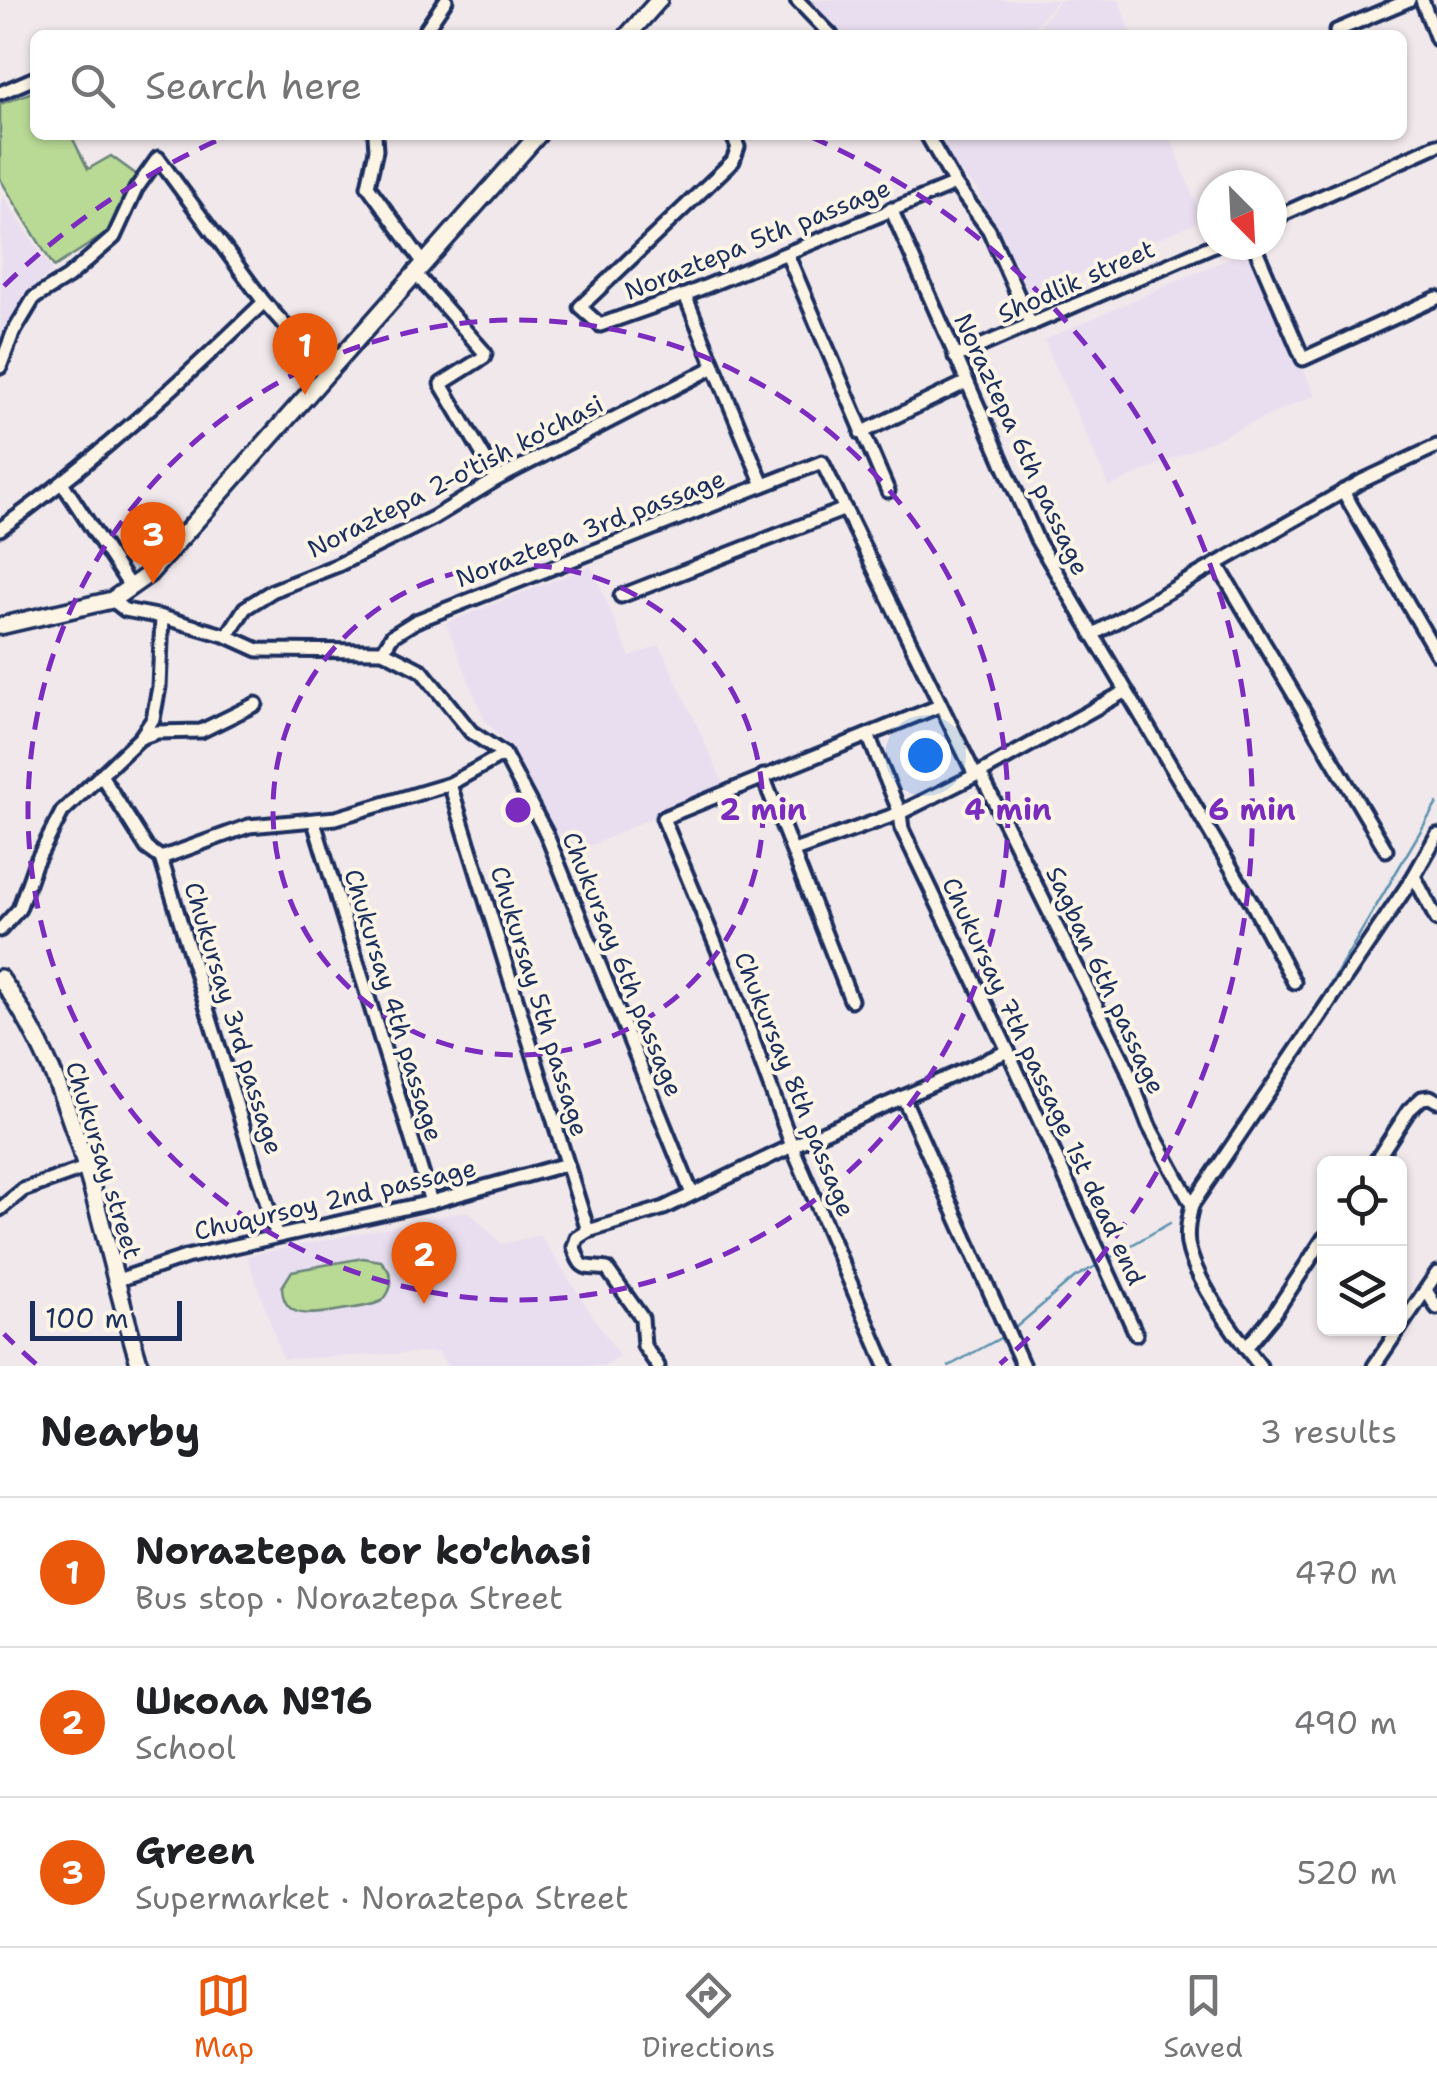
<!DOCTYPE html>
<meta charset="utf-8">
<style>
body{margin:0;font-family:"Shantell Sans",sans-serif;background:#f6f6f6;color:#202124}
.controls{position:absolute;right:30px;bottom:30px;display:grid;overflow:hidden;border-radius:15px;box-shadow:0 2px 8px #0004}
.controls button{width:90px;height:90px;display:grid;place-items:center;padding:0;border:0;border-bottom:2px solid #e0e0e0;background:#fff;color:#202124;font:50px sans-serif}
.compass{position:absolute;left:1197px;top:170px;width:90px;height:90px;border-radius:50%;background:#fff;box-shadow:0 2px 8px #0004;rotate:156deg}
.scale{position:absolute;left:30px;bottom:25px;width:152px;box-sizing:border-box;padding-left:10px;border:5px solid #1b2f5e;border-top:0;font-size:28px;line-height:35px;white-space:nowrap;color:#1b2f5e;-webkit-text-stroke:8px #fcf5e5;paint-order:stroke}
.you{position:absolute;left:925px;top:755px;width:35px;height:35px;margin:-25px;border:8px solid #fff;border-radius:50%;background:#1a73e8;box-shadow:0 0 0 15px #1a73e833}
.badge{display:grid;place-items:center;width:65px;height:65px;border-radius:50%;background:#ea580c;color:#fff;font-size:32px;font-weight:700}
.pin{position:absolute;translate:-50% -82px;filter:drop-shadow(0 2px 5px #0008)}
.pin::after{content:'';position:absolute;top:52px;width:35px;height:30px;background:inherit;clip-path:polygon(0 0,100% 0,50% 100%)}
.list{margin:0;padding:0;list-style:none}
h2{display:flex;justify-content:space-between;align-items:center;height:130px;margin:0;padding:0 40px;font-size:42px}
h2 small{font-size:32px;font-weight:400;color:#757577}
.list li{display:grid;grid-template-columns:65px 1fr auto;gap:30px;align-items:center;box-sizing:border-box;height:150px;padding:0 40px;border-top:2px solid #e0e0e0}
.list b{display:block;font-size:38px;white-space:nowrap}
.list p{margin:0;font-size:32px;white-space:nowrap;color:#757577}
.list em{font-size:32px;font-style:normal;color:#757577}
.icon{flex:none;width:55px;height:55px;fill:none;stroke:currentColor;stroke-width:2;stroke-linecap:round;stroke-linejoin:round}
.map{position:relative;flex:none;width:1437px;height:1366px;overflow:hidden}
.search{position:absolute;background:#fff;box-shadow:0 2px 8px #0004;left:30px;right:30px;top:30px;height:110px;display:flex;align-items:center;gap:25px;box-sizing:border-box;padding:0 35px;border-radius:15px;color:#757577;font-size:38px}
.sheet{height:580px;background:#fff}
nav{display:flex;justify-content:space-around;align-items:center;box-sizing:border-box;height:140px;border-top:2px solid #e0e0e0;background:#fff;font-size:28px;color:#757577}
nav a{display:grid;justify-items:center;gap:5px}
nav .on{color:#ea580c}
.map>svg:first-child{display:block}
</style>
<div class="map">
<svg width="1437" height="1366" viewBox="0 0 1437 1366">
<rect width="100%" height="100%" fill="#f1e8eb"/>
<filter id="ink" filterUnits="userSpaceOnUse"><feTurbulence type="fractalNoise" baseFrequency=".01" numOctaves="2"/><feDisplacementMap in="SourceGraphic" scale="20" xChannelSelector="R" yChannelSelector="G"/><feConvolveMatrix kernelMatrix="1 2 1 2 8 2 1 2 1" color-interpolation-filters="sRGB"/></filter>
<g filter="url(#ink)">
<g fill="#e9deef">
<path d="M808,0h249l-29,35h-184z"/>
<path d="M1060,0h59l13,35h-100z"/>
<path d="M952,135h218l32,85 -177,77 -49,-109 -25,-23 -11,-15z"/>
<path d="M2,194l50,76 -27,28 -25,43z"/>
<path d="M1250,249l65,146 -206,92 -65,-147z"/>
<path d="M591,566l39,91 30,-12 64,140 -158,72 -59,-113 -23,-25 -38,-96z"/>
<path d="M468,1211l34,33 38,-9 79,121 -15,10h-157l-9,-14 -155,7 -36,-103z"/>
</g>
<g fill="#b8da95" stroke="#6a847a" stroke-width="2.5">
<path d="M35,91v44h36l17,34 23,-13 26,19 -27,56 -56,36 -54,-88v-75z"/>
<path d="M363,1258l18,3c13,13 14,26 1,40 -13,6 -27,7 -41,9 -26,4 -58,12 -59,-23l10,-16z"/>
</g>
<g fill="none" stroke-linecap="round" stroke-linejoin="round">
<g stroke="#5b92ae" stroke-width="2.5">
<path d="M1305,1027l132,-224"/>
<path d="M1111,1257l59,-34"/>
<path d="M1015,1328l60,-51 23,-12"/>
<path d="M949,1366l55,-30"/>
</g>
<defs>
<g id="street">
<path d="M797,0l34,35"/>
<path d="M1422,0l15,39"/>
<path d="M1336,31l73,-31"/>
<path d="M422,35l24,-35"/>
<path d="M0,93l35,-15"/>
<path d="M375,135l1,15 -8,36 55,76"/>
<path d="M732,135l6,12 -5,14 -153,146 20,18 85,-30 270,-111"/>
<path d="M927,135l28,49 34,46 42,95"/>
<path d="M891,209l146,331 215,363 42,79"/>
<path d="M1272,219l165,-74"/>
<path d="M1254,245l49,114 134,-61"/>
<path d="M787,254l101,237"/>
<path d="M414,272l71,81 -1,4 -43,27 56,95"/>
<path d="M685,295l78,190"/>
<path d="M955,357l259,-112"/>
<path d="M0,367l13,-34 21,-35 34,-21 46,-40 22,-48 22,-31 106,144 62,69"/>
<path d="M861,433l106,-51"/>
<path d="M63,484l68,104"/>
<path d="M1343,491l94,163"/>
<path d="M0,529c95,-68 180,-146 264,-227"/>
<path d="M1217,564l169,286"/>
<path d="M621,596l224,-87"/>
<path d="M112,600l13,10 37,7 65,19 31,14 125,1 39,20 49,61 33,22 42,79 146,361"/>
<path d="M1092,635l270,-154 75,-35"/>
<path d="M227,636l18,-28 27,-17 66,-26 95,-47 64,-39 217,-112"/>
<path d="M383,651l9,-15 24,-15 406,-159 153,313"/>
<path d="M868,735l32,78 2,16 106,222 128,283"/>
<path d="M140,738l17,-6 44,-1 55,-27"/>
<path d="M980,773l145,291 24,62 43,79"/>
<path d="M101,775l46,73 14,10 115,376"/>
<path d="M763,776l88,224"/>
<path d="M450,784l138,447"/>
<path d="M314,822l117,380"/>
<path d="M794,851l106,-38 80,-40 146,-82"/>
<path d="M161,858l88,-32 87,-8 114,-34 54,-30"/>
<path d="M1414,876l23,44"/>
<path d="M0,930l19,-21 16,-45 27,-52 78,-74 13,-19 6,-32 3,-70"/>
<path d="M903,1097l120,269"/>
<path d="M1374,1164l35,-54 13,-12 8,-1 7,4"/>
<path d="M0,1209l23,-19 62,-22"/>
<path d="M115,1281l71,-24 245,-55 136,-38"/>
<path d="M1426,1290l11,18"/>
<path d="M1246,1348l28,-34 50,-76"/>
<path d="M658,1366l-14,-20 -2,-28 -35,-49c-21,-4 -25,5 -33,-22l3,-9 11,-7 76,-23 128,-62 216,-95"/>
<path d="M886,1366l-94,-220 -59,-160 -70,-168 276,-112"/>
<path d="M1260,1366c-23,-29 -66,-85 -72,-122 -2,-13 1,-26 4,-39l222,-329 23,-41"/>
<path d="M1374,1366l63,-93"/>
</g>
<g id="secondary">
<path d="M628,35l31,-35"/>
<path d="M0,626l112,-26 37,-26 389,-439"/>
<path d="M0,978c81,112 100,259 140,388"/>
</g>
</defs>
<use href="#street" stroke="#1b2f5e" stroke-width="19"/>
<use href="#secondary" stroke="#1b2f5e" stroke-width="22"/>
<use href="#street" stroke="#fcf5e5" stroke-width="11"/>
<use href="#secondary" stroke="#fcf5e5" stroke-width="15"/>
</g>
</g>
<g fill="none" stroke="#7b2cbf" stroke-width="5" stroke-dasharray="18 12">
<circle cx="518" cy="810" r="245"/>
<circle cx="518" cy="810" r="490"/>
<path d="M36 1364A734 734 0 0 1 4 1334M4 286A734 734 0 0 1 225 137M811 137A734 734 0 0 1 1000 1364"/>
</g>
<g text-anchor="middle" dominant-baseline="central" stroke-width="8" stroke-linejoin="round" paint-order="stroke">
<g font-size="25" fill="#1b2f5e" stroke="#fcf5e5">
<text transform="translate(757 239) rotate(-22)">Noraztepa 5th passage</text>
<text transform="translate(1076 281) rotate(-24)">Shodlik street</text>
<text transform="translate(1022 444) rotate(65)">Noraztepa 6th passage</text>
<text transform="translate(455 476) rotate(-27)">Noraztepa 2-o'tish ko'chasi</text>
<text transform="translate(590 528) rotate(-21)">Noraztepa 3rd passage</text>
<text transform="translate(623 964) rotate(68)">Chukursay 6th passage</text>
<text transform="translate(1106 980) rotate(65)">Sagban 6th passage</text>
<text transform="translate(540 1001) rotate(73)">Chukursay 5th passage</text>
<text transform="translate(394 1005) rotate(73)">Chukursay 4th passage</text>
<text transform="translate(234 1018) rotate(73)">Chukursay 3rd passage</text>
<text transform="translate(1044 1081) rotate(65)">Chukursay 7th passage 1st dead end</text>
<text transform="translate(795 1084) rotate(68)">Chukursay 8th passage</text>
<text transform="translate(104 1160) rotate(73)">Chukursay street</text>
<text transform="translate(335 1199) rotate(-13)">Chuqursoy 2nd passage</text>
</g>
</g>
<circle cx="518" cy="810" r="15" fill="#7b2cbf" stroke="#fcf5e5" stroke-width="5"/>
<g font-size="30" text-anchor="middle" font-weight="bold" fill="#7b2cbf" stroke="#fcf5e5" stroke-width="8" stroke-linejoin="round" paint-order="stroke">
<text x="763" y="820">2 min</text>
<text x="1008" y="820">4 min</text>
<text x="1252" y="820">6 min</text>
</g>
</svg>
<div class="controls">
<button><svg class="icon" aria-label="locate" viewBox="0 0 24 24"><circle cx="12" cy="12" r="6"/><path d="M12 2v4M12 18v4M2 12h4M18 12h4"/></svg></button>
<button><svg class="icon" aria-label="layers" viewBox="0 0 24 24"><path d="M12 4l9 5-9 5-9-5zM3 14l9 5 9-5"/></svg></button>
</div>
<svg class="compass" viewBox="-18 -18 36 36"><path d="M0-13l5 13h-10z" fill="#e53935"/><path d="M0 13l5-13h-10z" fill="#757577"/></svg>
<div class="scale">100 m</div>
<div class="you"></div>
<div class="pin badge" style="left:305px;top:395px">1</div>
<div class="pin badge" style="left:424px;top:1304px">2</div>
<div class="pin badge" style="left:153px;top:584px">3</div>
<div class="search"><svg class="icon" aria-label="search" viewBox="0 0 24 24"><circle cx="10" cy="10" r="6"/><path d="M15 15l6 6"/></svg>Search here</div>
</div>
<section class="sheet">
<h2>Nearby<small>3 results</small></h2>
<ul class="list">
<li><span class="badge">1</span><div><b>Noraztepa tor ko'chasi</b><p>Bus stop · Noraztepa Street</p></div><em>470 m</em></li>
<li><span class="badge">2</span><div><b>Школа №16</b><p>School</p></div><em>490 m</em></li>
<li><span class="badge">3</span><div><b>Green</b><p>Supermarket · Noraztepa Street</p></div><em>520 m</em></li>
</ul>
</section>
<nav>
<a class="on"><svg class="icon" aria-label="map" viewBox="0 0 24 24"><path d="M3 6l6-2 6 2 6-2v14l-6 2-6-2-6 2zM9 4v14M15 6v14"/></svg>Map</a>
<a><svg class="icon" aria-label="directions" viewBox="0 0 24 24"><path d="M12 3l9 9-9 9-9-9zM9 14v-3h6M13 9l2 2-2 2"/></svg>Directions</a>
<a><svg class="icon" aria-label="saved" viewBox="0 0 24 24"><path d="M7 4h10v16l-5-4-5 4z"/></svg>Saved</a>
</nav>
